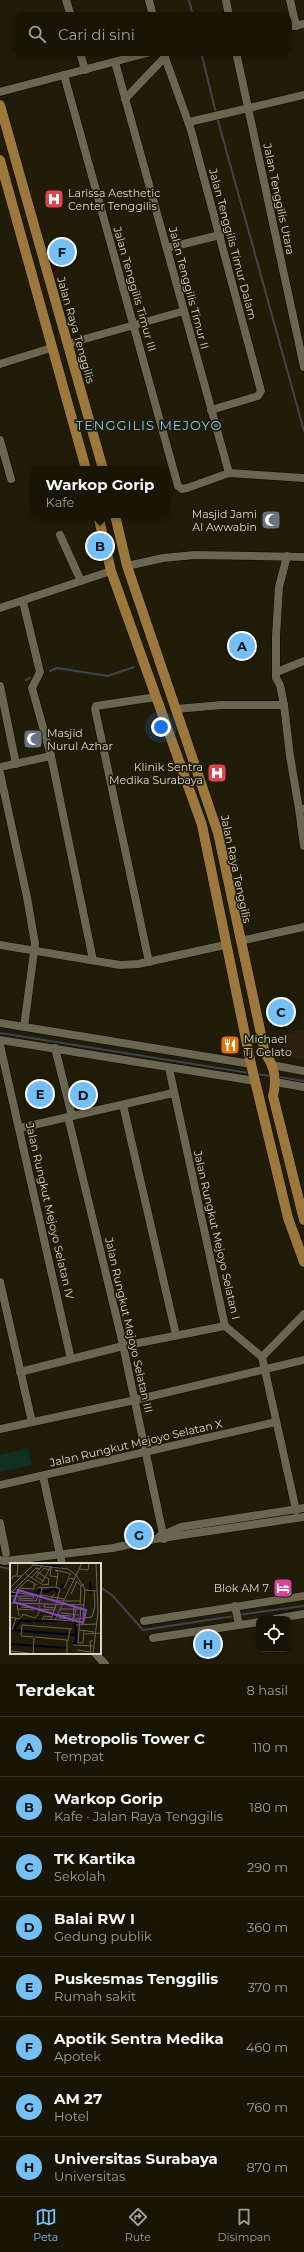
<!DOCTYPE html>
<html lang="id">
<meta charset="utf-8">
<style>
body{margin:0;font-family:Montserrat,sans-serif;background:#211e0f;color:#f1f3f6}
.controls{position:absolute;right:12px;bottom:12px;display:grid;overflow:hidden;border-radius:8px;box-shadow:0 2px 6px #0003}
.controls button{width:36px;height:36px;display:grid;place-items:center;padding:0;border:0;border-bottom:1px solid #363427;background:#181505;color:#f1f3f6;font:20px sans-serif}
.you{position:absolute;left:161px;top:727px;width:14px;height:14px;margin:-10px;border:3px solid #fff;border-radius:50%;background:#1a73e8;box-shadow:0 0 0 6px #1a73e833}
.badge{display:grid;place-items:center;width:26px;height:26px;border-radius:50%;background:#74c0f6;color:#111;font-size:13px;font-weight:700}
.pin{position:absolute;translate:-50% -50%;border:2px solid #fff;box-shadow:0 1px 4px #0006}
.popup{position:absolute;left:31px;top:466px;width:138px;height:52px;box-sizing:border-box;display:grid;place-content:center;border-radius:8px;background:#181505;filter:drop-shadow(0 1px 3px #0005);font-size:13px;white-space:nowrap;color:#9f9f9a}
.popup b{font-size:15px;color:#f1f3f6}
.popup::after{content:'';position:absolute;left:50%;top:100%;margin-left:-8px;border:8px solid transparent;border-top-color:#181505}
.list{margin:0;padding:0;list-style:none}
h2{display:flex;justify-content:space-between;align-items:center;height:52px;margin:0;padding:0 16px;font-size:17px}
h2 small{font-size:13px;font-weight:400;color:#9f9f9a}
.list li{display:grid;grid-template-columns:26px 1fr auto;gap:12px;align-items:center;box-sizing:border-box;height:60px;padding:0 16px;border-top:1px solid #363427}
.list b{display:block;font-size:15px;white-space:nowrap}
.list p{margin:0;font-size:13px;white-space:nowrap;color:#9f9f9a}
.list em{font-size:13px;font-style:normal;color:#9f9f9a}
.icon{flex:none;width:22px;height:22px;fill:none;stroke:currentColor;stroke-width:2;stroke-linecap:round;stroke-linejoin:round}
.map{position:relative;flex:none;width:304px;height:1664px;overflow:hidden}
.search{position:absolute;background:#181505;box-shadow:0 2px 6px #0003;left:12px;right:12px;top:12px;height:44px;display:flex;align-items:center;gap:10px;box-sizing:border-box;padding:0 14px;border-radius:12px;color:#9f9f9a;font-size:15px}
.sheet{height:532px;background:#181505}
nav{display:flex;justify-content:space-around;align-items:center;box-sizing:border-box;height:56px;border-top:1px solid #363427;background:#181505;font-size:11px;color:#9f9f9a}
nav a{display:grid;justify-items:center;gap:2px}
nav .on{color:#74c0f6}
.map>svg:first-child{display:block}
</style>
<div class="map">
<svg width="304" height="1664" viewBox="0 0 304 1664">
<rect width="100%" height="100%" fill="#201c07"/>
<path fill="#2c2012" d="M304,1030v30l-24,-7 -8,-16z"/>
<path fill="#103022" d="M28,1448l4,17 -32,7v-17z"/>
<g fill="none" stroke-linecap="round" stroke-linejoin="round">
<g stroke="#414251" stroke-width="2">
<path d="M189,0l4,16"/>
<path d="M201,52l15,61"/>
<path d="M217,117l87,314"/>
<path d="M50,671l7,-3 51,8 26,-9"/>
<path d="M26,680l4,-2"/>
<path d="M0,1033l249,40"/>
<path d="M256,1074l15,2"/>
<path d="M278,1077l26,4"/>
<path d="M0,1567l11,2"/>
<path d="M100,1587l12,8 31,35 91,-14"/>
<path d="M238,1615l66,-9"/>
</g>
<defs>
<g id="minor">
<path d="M66,0l5,16"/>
<path d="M149,0l4,16"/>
<path d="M226,0l3,16"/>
<path d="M290,0l6,26"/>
<path d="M288,27l16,-3"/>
<path d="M80,52l5,18"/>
<path d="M163,52l28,78 70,261 -3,5 -47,14"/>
<path d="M236,52l68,315"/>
<path d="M115,62l114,411"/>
<path d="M64,75l114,411 4,3 5,-1 42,-15 75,5"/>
<path d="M0,92l151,-40"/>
<path d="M125,99l40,-42"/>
<path d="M189,122l115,-27"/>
<path d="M167,248l53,-13"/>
<path d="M67,344l117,-33"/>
<path d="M0,364l51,-16"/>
<path d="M0,440l11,39"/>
<path d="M60,535l21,46"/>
<path d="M287,556l-8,31 -3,49v42l4,7 4,20 6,51 9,53h5"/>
<path d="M127,566l36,-8 32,-3 109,2"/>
<path d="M23,602l17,70 -8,16 19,68 42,204"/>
<path d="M0,608l111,-37"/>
<path d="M277,672l27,-11"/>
<path d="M0,686l16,78"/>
<path d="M176,709l46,-4h62"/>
<path d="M0,767l51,-11"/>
<path d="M0,773l27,124 8,47 -11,83"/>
<path d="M299,809l5,37"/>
<path d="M240,941l64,-14"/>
<path d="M0,945l120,20 18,-1 87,-19"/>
<path d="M149,962l-54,-253 1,-3 60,-9"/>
<path d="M0,1023l251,41"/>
<path d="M0,1040l255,41"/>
<path d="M0,1045l71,314"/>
<path d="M55,1048l17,68"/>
<path d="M272,1065l32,6"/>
<path d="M169,1068l56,258 37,31 34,153"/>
<path d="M275,1082l29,5"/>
<path d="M123,1105l53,230"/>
<path d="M68,1117l53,219 43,203"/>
<path d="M20,1128l153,-35"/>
<path d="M0,1282l32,140"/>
<path d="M262,1357l42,-43"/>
<path d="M20,1372l103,-26 102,-20"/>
<path d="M0,1429l135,-29 169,-40"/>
<path d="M43,1476l19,88"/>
<path d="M0,1485l276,-63"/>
<path d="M0,1523l6,30"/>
<path d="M160,1536l21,-9 123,-19"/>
<path d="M0,1560l5,1 108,-13 42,-9 149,-22"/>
<path d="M235,1606l4,19"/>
<path d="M275,1619l29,-5"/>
<path d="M144,1621l160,-25"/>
<path d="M153,1638l106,-16"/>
<path d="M95,1653l10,11"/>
</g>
<g id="major">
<path d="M0,105l103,364"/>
<path d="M0,160l86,309"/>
<path d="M98,515l13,56 91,254 49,239 37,154 16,44"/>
<path d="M115,515l12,51 91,267 47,220c10,14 12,27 8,43l31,124"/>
</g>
</defs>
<use href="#minor" stroke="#090600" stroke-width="9"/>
<use href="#major" stroke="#090600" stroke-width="11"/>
<use href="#minor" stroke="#6a6650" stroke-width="8"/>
<use href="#major" stroke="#9c783c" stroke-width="10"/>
</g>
<defs>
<symbol id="hospital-square" viewBox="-11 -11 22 22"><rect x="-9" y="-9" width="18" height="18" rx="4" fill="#e0444e" stroke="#201c07"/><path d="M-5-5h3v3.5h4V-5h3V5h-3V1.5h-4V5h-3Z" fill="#fff"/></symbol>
<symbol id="mosque-square" viewBox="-11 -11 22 22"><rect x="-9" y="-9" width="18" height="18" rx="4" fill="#6b7280" stroke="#201c07"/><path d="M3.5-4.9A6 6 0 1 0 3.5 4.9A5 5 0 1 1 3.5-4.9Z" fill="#fff"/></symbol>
<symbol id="restaurant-square" viewBox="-11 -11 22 22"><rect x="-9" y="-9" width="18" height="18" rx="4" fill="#e8710a" stroke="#201c07"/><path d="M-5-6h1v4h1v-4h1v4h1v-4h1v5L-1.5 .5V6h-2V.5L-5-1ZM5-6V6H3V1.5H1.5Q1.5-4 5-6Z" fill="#fff"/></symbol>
<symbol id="hotel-square" viewBox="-11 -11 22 22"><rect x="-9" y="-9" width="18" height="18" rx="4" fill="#d1479c" stroke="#201c07"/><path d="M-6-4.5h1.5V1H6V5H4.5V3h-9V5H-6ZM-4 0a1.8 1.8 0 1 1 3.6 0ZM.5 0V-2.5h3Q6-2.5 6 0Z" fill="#fff"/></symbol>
</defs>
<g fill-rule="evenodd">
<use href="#hospital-square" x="43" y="188" width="22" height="22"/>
<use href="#mosque-square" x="260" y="509" width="22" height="22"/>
<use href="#mosque-square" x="22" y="728" width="22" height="22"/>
<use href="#hospital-square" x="206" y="762" width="22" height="22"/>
<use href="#restaurant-square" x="219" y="1034" width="22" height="22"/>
<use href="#hotel-square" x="272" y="1577" width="22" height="22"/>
</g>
<g text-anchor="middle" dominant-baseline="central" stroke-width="3.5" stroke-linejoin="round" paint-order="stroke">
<g font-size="11" fill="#dad8cb" stroke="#201c07" text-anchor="start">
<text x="68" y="193">Larissa Aesthetic<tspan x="68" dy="13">Center Tenggilis</tspan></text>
<text x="257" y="514" text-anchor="end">Masjid Jami<tspan x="257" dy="13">Al Awwabin</tspan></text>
<text x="47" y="733">Masjid<tspan x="47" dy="13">Nurul Azhar</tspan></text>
<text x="203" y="767" text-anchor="end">Klinik Sentra<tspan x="203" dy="13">Medika Surabaya</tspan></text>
<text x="244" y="1039">Michael<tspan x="244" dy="13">Tj Gelato</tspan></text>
<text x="269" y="1588" text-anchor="end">Blok AM 7</text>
</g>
<g font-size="11" fill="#dad8cb" stroke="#201c07">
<text transform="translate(279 199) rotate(78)">Jalan Tenggilis Utara</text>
<text transform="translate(233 244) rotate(75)">Jalan Tenggilis Timur Dalam</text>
<text transform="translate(189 288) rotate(75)">Jalan Tenggilis Timur II</text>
<text transform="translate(135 289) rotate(74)">Jalan Tenggilis Timur III</text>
<text transform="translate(76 330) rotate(74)">Jalan Raya Tenggilis</text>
<text transform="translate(236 869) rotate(78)">Jalan Raya Tenggilis</text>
<text transform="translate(50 1211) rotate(77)">Jalan Rungkut Mejoyo Selatan IV</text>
<text transform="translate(217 1235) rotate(77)">Jalan Rungkut Mejoyo Selatan I</text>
<text transform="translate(129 1325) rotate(77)">Jalan Rungkut Mejoyo Selatan III</text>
<text transform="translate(136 1443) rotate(-13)">Jalan Rungkut Mejoyo Selatan X</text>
</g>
<g font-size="13" letter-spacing="1" fill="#82c8fa" stroke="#201c07">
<text x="149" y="425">TENGGILIS MEJOYO</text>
</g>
</g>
<g transform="translate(10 1563)">
<rect width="91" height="91" fill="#201c07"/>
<path fill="none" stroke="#00011d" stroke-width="2" d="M28,2l23,2M80,18l1,12M0,31l13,1M27,32l2,-5 7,2 8,-4 3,4 7,-8M4,66l6,-8h55l1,14M0,67l66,5v9l-3,-1M0,81l56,4"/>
<path fill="none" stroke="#6a6755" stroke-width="1" d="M23,2l35,4 8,6M41,4l-1,9 8,1M69,6l9,1 1,-7M27,9l12,7 -1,6M48,9l-3,-2 14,3 2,1 -3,3M16,11l17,11 6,-1M7,12l1,-12M66,12l9,14 -2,28M21,15l12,-13M2,16l1,-3h9M33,18l-7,-4 8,-9 5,2M32,20l9,-17M46,24l4,2 -4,15M46,24l2,-14M0,25l25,-25M10,25l14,1v-5M27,25l19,-1M54,25l5,-10 5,1M75,27l12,1M0,29l31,4M2,29l24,-24 4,1M9,30v-5l9,-8 9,5M61,31l6,-13 4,5M31,32l23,4M0,33h23l1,3M31,34l10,3 3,-6M8,35l15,1M8,37l18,1 2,-6M41,37l12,1M54,38h16M0,40l74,2M7,41l2,12M29,41l3,-16M35,41l-1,3 12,1M52,41l20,-41M70,42l1,-19 3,-2M71,43l-3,37h5l1,-13M11,44l13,1M7,46l17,1M29,46l16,1M50,46h20M51,50l18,2M12,51l13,4 4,-5v-8M47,52l14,1M0,54l9,2 4,-4M48,55l15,1M34,56l29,2M41,56l5,-14M65,56l17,-2 3,-11 -1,-15M32,57l2,-4 8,1M45,57l7,-15M63,58l1,-14M63,59l3,-13M66,62l20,-1M2,67l4,-12M69,67l15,2M75,71l16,-1M11,72l1,-10 50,4M11,73l13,1M25,74l32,3v14M58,78l2,-12M63,82l20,1M67,87l13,2M0,88l26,3M23,91l1,-16M81,91l-1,-13h3M83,91l5,-42 -2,-49"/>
<path fill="#8946c1" fill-opacity="0.15" stroke="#8946c1" stroke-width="2" d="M8,27l68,20 -3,13 -69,-21z"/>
<rect width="91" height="91" fill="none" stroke="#dad8cb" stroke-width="2"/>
</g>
</svg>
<div class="controls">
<button><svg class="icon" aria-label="locate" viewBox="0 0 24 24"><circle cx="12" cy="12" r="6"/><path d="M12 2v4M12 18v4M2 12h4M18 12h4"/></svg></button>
</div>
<div class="you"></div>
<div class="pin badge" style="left:242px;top:646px">A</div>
<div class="pin badge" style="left:100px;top:546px">B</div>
<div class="popup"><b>Warkop Gorip</b>Kafe</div>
<div class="pin badge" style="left:281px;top:1012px">C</div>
<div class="pin badge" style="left:83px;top:1095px">D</div>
<div class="pin badge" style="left:40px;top:1094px">E</div>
<div class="pin badge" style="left:62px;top:252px">F</div>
<div class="pin badge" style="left:139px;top:1535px">G</div>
<div class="pin badge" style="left:208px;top:1644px">H</div>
<div class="search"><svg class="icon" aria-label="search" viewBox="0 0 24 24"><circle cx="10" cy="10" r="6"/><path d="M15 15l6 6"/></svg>Cari di sini</div>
</div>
<section class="sheet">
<h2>Terdekat<small>8 hasil</small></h2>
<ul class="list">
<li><span class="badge">A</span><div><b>Metropolis Tower C</b><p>Tempat</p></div><em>110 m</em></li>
<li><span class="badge">B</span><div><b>Warkop Gorip</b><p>Kafe · Jalan Raya Tenggilis</p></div><em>180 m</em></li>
<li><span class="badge">C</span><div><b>TK Kartika</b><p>Sekolah</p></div><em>290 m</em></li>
<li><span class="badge">D</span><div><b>Balai RW I</b><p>Gedung publik</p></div><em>360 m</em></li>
<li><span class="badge">E</span><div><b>Puskesmas Tenggilis</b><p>Rumah sakit</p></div><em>370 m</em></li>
<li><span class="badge">F</span><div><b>Apotik Sentra Medika</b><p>Apotek</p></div><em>460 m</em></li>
<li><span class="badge">G</span><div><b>AM 27</b><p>Hotel</p></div><em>760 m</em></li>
<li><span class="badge">H</span><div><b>Universitas Surabaya</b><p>Universitas</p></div><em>870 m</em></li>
</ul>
</section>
<nav>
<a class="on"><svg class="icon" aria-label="map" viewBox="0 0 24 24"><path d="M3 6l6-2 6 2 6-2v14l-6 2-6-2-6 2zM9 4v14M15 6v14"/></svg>Peta</a>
<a><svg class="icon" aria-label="directions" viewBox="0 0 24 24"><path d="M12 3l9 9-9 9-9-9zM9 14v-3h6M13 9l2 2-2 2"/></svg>Rute</a>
<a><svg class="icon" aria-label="saved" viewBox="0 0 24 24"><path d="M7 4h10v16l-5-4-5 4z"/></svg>Disimpan</a>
</nav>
